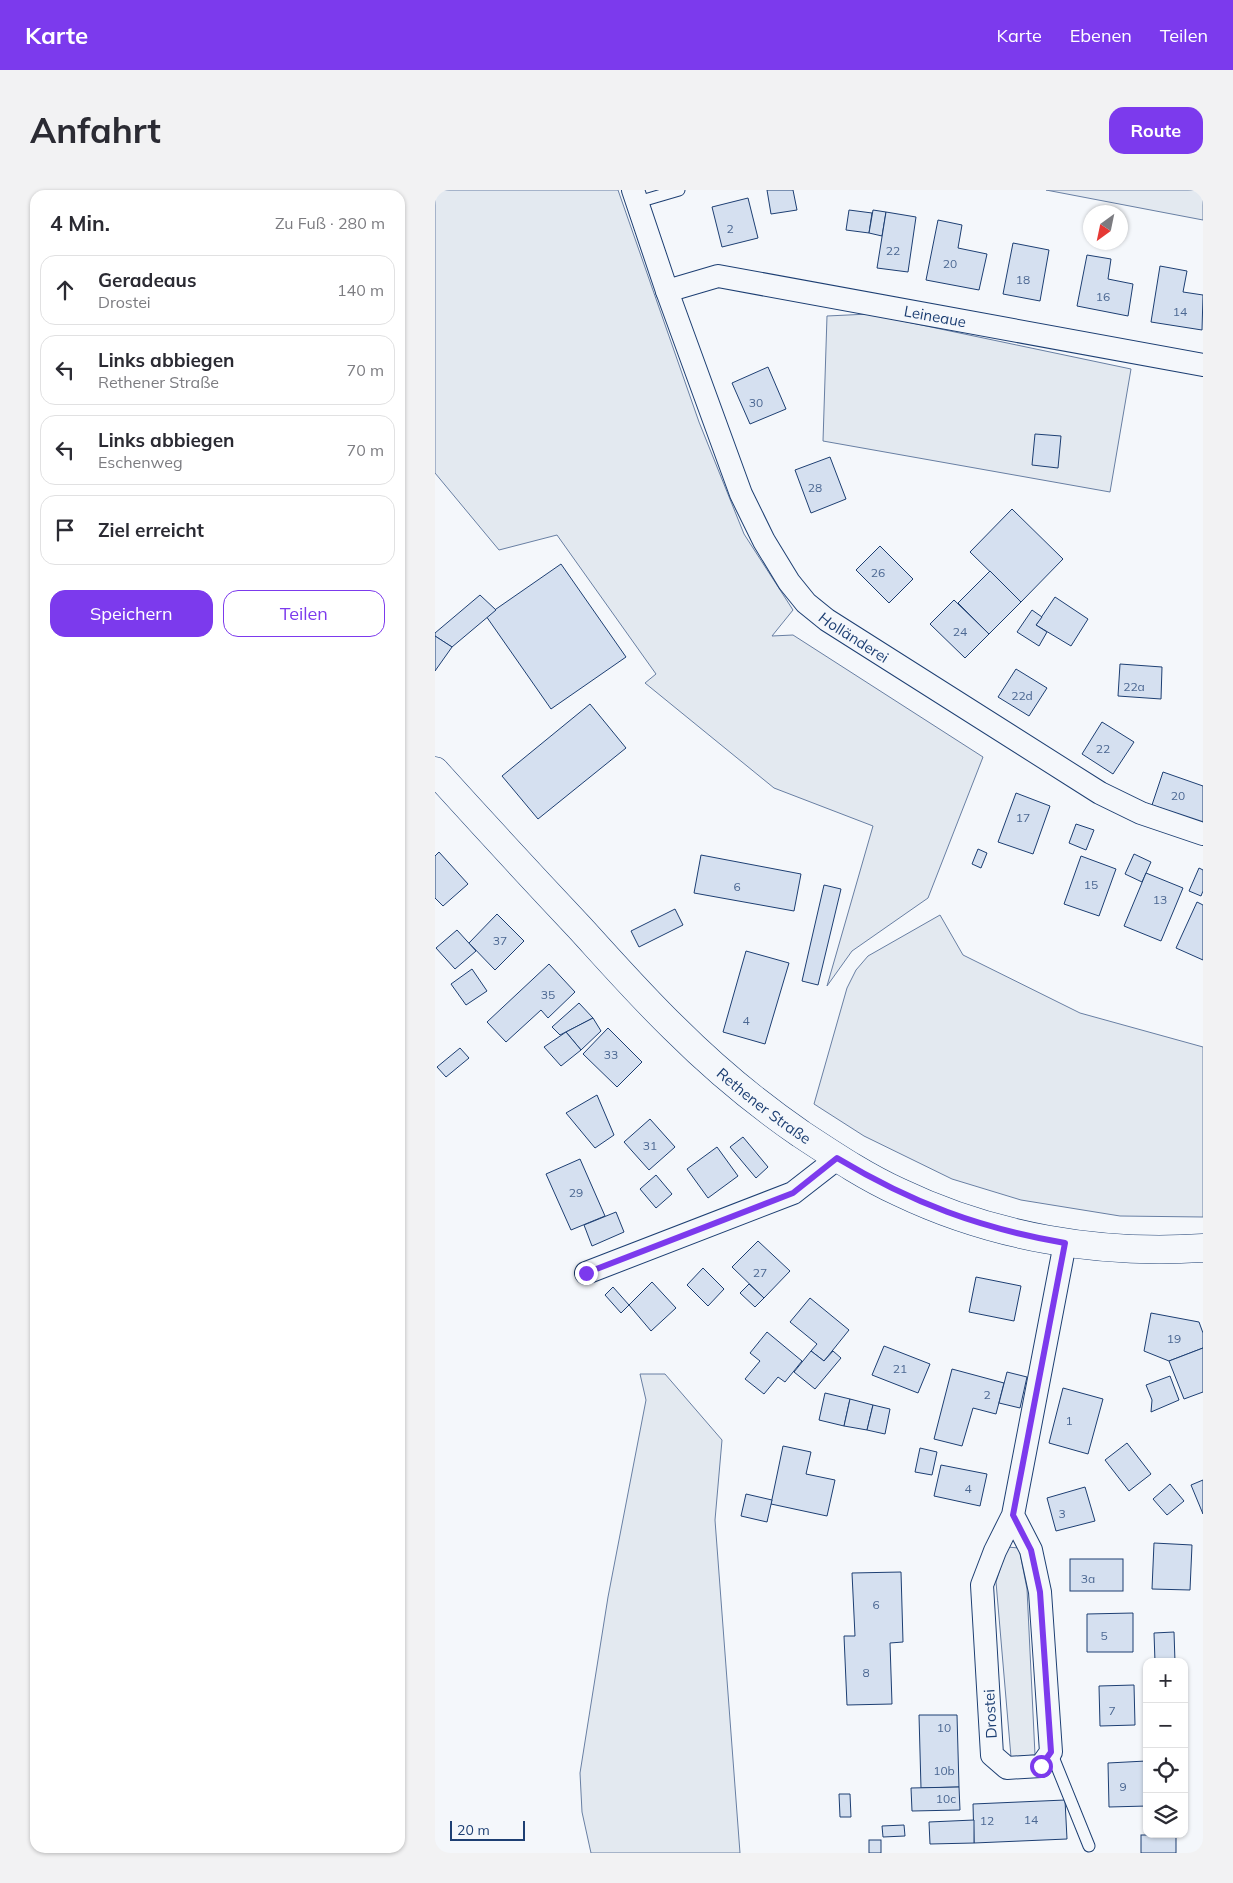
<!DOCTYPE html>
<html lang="de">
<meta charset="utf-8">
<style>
body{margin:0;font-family:Mulish,sans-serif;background:#f2f2f3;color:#2b2b33}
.controls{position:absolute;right:15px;bottom:15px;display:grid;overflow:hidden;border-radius:10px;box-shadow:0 1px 4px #0004}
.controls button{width:45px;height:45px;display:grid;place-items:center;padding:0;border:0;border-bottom:1px solid #e1e1e2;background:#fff;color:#2b2b33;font:25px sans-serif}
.compass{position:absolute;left:648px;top:15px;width:45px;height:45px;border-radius:50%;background:#fff;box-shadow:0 1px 4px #0004;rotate:213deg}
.scale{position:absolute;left:15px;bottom:12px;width:75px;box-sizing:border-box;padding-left:5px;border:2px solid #1d3f73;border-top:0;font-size:14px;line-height:18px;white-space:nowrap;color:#1d3f73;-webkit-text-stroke:4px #f4f7fb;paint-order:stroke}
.stop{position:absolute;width:15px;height:15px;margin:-11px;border:4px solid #7c3aed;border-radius:50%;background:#fff}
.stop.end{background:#7c3aed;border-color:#fff;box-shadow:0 1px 5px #0008}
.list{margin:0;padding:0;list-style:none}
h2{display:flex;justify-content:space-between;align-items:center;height:65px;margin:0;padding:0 20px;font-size:21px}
h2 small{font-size:16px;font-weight:400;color:#7c7c81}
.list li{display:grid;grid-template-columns:32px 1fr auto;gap:15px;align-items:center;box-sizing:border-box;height:70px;margin:0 10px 10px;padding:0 10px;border:1px solid #e1e1e2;border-radius:15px}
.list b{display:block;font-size:19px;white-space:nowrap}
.list p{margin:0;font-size:16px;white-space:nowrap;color:#7c7c81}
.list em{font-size:16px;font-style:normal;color:#7c7c81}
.actions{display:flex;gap:10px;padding:15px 20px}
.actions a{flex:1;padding:11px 0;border:1px solid #7c3aed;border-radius:15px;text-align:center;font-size:18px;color:#7c3aed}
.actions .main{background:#7c3aed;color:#fff}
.icon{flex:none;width:28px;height:28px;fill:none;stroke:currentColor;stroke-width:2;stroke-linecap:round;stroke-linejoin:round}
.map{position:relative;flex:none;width:768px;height:1663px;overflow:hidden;border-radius:15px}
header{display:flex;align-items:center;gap:30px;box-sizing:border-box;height:70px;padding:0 25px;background:#7c3aed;color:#fff}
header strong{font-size:24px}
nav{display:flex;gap:28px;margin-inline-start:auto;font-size:18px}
.intro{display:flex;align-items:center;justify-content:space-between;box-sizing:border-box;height:120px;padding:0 30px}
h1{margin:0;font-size:35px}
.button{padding:12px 22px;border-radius:15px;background:#7c3aed;color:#fff;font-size:18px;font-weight:700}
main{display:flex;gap:30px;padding:0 30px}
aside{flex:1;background:#fff;border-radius:15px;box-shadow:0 1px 4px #0004}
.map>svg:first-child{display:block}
</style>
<header>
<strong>Karte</strong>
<nav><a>Karte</a><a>Ebenen</a><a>Teilen</a></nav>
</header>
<div class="intro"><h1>Anfahrt</h1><a class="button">Route</a></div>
<main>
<aside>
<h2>4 Min.<small>Zu Fuß · 280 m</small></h2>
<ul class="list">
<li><svg class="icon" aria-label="ahead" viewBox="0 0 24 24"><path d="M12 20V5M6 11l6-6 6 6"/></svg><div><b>Geradeaus</b><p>Drostei</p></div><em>140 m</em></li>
<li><svg class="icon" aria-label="left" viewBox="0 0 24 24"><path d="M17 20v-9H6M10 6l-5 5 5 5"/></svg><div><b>Links abbiegen</b><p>Rethener Straße</p></div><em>70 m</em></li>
<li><svg class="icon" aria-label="left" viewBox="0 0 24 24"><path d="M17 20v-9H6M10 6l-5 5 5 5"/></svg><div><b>Links abbiegen</b><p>Eschenweg</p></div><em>70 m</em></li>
<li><svg class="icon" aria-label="arrive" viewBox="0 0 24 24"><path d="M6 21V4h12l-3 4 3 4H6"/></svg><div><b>Ziel erreicht</b></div></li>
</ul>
<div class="actions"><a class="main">Speichern</a><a>Teilen</a></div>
</aside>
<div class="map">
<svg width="768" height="1663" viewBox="0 0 768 1663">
<rect width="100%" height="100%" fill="#f4f7fb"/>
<g fill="#e3e9f0" stroke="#687fa3">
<path d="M0,0h183l81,232 45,112 49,76 -21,26 21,-1 190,122 -55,141 -76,53 -25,35 46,-160 -99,-38 -129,-105 11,-9 -99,-139 -58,15 -64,-77z"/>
<path d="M611,0h157v30z"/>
<path d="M434,124l262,55 -21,123 -287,-51 4,-125z"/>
<path d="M505,725l23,40 117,58 123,34v170l-83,-1 -99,-16 -69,-21 -88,-43 -50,-32 33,-116 9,-18 12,-14z"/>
<path d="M205,1184h25l57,66 -7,80 25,333h-149l-9,-41 -2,-39 28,-176 38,-197z"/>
<path d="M572,1357l12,1 8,41 8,166 -24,2 -15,-175z"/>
</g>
<g fill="#d5e0f0" stroke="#1d3f73">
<path d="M332,0h26l4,20 -26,4z"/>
<path d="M313,8l10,40 -36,9 -10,-40z"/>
<path d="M414,20l23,3 -3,20 -23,-3z"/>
<path d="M438,20l13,2 -4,24 -13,-3z"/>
<path d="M451,22l30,5 -8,55 -31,-4z"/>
<path d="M503,30l24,5 -4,23 29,6 -8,36 -53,-10z"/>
<path d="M578,53l36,7 -9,51 -37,-7z"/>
<path d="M652,65l24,4 -3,20 25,5 -5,32 -51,-10z"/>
<path d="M725,76l27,5 -4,21 20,3 -1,35 -51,-8z"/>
<path d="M333,177l18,42 -36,15 -18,-41z"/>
<path d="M600,244l26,2 -3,32 -26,-3z"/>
<path d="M395,267l16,42 -35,14 -16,-43z"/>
<path d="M577,319l51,50 -42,43 -51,-50z"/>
<path d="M445,356l33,33 -24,24 -33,-33z"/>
<path d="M126,374l65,93 -75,52 -65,-93z"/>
<path d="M555,381l31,31 -32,32 -31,-31z"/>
<path d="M45,405l16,15 -44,37 -17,-11v-3z"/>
<path d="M620,407l33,22 -17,27 -35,-21z"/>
<path d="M519,410l35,34 -24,24 -35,-34z"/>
<path d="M597,420l10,7 -6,8 11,7 -8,14 -22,-14z"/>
<path d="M0,446l17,11 -17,24z"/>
<path d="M685,474l42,3 -1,32 -43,-3z"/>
<path d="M581,479l31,19 -18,28 -31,-19z"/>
<path d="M155,514l36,44 -88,71 -36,-43z"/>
<path d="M667,532l32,20 -21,32 -31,-20z"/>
<path d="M728,582l40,14v37l-51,-18z"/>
<path d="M581,603l34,13 -17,48 -35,-12z"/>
<path d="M641,634l18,6 -8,20 -17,-7z"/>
<path d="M543,659l9,4 -6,15 -9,-4z"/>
<path d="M4,662l29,32 -25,22 -8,-8v-42z"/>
<path d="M699,664l17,8 -9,20 -17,-8z"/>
<path d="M266,665l100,19 -7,37 -100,-18z"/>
<path d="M646,666l35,13 -17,47 -35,-12z"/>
<path d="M764,678l4,2v21l-2,5 -12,-5z"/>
<path d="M711,683l37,15 -22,53 -37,-15z"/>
<path d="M389,695l17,4 -23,96 -16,-4z"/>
<path d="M762,712l6,3v55l-27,-12z"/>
<path d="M240,719l8,16 -44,22 -8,-16z"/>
<path d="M62,724l27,27 -29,29 -26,-27z"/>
<path d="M22,740l19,21 -21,18 -19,-21z"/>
<path d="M311,761l43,12 -24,81 -42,-12z"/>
<path d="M114,774l26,28 -27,26 -7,-8 -35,32 -19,-20z"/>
<path d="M37,779l15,22 -21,14 -15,-21z"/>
<path d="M144,813l14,15 -33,17 -8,-8z"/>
<path d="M158,828l8,13 -20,19 -15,-18z"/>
<path d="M173,838l34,34 -25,25 -34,-33z"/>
<path d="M131,842l15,18 -20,16 -17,-19z"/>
<path d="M25,858l9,10 -23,19 -9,-10z"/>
<path d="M162,905l17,40 -19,13 -29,-35z"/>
<path d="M215,929l25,28 -26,23 -25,-28z"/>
<path d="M308,947l25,30 -12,11 -26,-31z"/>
<path d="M282,957l21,29 -30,22 -21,-29z"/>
<path d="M145,969l25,57 -34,14 -25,-56z"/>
<path d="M221,985l16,19 -16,14 -16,-19z"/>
<path d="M181,1022l8,20 -32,14 -8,-21z"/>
<path d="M323,1051l32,30 -26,27 -32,-31z"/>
<path d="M268,1078l21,21 -16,17 -21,-21z"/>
<path d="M541,1087l45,9 -7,35 -45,-9z"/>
<path d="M217,1092l24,26 -25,23 -22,-26z"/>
<path d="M314,1094l15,14 -9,9 -15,-14z"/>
<path d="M178,1097l16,18 -8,8 -16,-18z"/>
<path d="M375,1108l39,32 -25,31 -13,-10 6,-7 -27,-22z"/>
<path d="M716,1123l48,9 4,11v15l-34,13 -25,-10z"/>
<path d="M332,1142l35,29 -17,21 -7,-5 -14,17 -19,-15 15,-18 -10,-8z"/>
<path d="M449,1156l46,18 -12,29 -46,-18z"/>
<path d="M768,1158v44l-19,7 -15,-38z"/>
<path d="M376,1161l13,10 9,-10 8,7 -26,31 -21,-17z"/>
<path d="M517,1179l52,14 -8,31 -23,-6 -11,38 -28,-7z"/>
<path d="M572,1182l20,5 -7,31 -21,-5z"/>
<path d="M735,1186l9,24 -28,12 1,-12 -6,-15z"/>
<path d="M628,1198l40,11 -15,55 -39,-11z"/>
<path d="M390,1203l25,6 -6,27 -25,-6z"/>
<path d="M415,1209l23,6 -6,25 -23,-4z"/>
<path d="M438,1215l17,4 -5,25 -18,-4z"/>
<path d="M692,1253l24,31 -22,17 -24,-31z"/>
<path d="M348,1256l28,6 -5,22 29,6 -8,36 -56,-12z"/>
<path d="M485,1258l17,4 -5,23 -17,-3z"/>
<path d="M506,1275l46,9 -7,32 -46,-10z"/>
<path d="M768,1290v34l-12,-29z"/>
<path d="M735,1294l14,17 -17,14 -14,-16z"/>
<path d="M650,1297l10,34 -39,10 -9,-33z"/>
<path d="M311,1304l26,6 -5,22 -26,-6z"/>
<path d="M719,1353l38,2 -2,45 -38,-1z"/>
<rect x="635" y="1369" width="53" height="32"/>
<path d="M466,1382l2,70 -13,1 2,61 -45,1 -3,-69h11l-3,-63z"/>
<path d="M698,1423v39h-46v-38z"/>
<path d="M739,1442l1,30h-20l-1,-29z"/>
<path d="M699,1495l1,40 -35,1 -1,-40z"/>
<path d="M484,1525h38l2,72 -38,1z"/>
<path d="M711,1571l1,45 -38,1 -1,-44z"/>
<path d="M524,1597l1,23 -48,1 -1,-23z"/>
<path d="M404,1604h11l1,23h-11z"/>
<path d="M630,1610l2,39 -93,4 -1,-39z"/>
<path d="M539,1630v23l-44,1 -1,-22z"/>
<path d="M469,1635l1,11 -22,1 -1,-11z"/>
<rect x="706" y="1645" width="35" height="18"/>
<rect x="434" y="1650" width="12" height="13"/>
</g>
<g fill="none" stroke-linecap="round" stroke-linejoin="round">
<defs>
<g id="service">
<path d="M203,12l41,-12"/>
<path d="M616,1562l38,94"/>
</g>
<g id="minor">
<path id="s1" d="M198,0l34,101 74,203 23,47 25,41 17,21 21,17 273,173 41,20 62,21"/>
<path id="s2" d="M232,101l51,-15 485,89"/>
<path d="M151,1083l207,-80 45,-35"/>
<path d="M578,1325l18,35 9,42 11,160 -10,14 -34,2 -15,-13 -10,-170 13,-34 18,-36 52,-272"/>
</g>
<g id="primary">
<path id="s3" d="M0,581c48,53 96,105 145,157 31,34 61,68 94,100 39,39 82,75 127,106 32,21 63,42 98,58 94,45 200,63 304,56"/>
</g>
</defs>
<use href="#service" stroke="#1d3f73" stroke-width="13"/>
<use href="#minor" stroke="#1d3f73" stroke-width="24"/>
<use href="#primary" stroke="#1d3f73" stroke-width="29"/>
<use href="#service" stroke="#f4f7fb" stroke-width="11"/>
<use href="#minor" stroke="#f4f7fb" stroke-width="22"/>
<use href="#primary" stroke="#f4f7fb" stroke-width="28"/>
</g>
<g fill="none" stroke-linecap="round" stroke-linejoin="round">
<path stroke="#7c3aed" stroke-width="6" d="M151,1083l207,-80 44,-35c75,45 142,70 228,85l-52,272 18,35 9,42 11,160 -10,14"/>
</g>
<g text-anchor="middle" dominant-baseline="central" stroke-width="4" stroke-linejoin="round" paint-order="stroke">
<g font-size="12" fill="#4b6792">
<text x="295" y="38">2</text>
<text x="458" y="60">22</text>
<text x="515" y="73">20</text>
<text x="588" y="89">18</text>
<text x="668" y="106">16</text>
<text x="745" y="121">14</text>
<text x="321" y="212">30</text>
<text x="380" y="297">28</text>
<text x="443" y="382">26</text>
<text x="525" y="441">24</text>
<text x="699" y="496">22a</text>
<text x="587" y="505">22d</text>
<text x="668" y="558">22</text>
<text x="743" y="605">20</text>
<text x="588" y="627">17</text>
<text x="656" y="694">15</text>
<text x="302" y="696">6</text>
<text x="725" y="709">13</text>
<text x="65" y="750">37</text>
<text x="113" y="804">35</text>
<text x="311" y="830">4</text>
<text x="176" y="864">33</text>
<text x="215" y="955">31</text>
<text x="141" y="1002">29</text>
<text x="325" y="1082">27</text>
<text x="739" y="1148">19</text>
<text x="465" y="1178">21</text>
<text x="552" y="1204">2</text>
<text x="634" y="1230">1</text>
<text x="533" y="1298">4</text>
<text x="627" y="1323">3</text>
<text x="653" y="1388">3a</text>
<text x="441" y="1414">6</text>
<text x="669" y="1445">5</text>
<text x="431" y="1482">8</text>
<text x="677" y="1520">7</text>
<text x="509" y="1537">10</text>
<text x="509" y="1580">10b</text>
<text x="688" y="1596">9</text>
<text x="511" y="1608">10c</text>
<text x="596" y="1629">14</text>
<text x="552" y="1630">12</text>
</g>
<g font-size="15" fill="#1d3f73" stroke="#f4f7fb">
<text stroke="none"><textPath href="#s2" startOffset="274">Leineaue</textPath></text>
<text stroke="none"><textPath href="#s1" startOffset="509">Holländerei</textPath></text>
<text stroke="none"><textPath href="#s3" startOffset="470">Rethener Straße</textPath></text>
<text transform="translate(555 1524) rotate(-93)">Drostei</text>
</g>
</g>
</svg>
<div class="controls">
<button>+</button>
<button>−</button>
<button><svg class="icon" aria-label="locate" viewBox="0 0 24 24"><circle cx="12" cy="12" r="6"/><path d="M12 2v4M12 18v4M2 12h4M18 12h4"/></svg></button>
<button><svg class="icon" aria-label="layers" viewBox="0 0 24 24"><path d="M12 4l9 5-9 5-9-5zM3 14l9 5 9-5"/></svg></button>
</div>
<svg class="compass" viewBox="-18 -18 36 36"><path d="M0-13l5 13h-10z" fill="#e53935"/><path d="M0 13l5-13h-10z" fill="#7c7c81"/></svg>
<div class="scale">20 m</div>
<div class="stop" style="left:606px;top:1576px"></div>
<div class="stop end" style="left:151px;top:1083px"></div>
</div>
</main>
